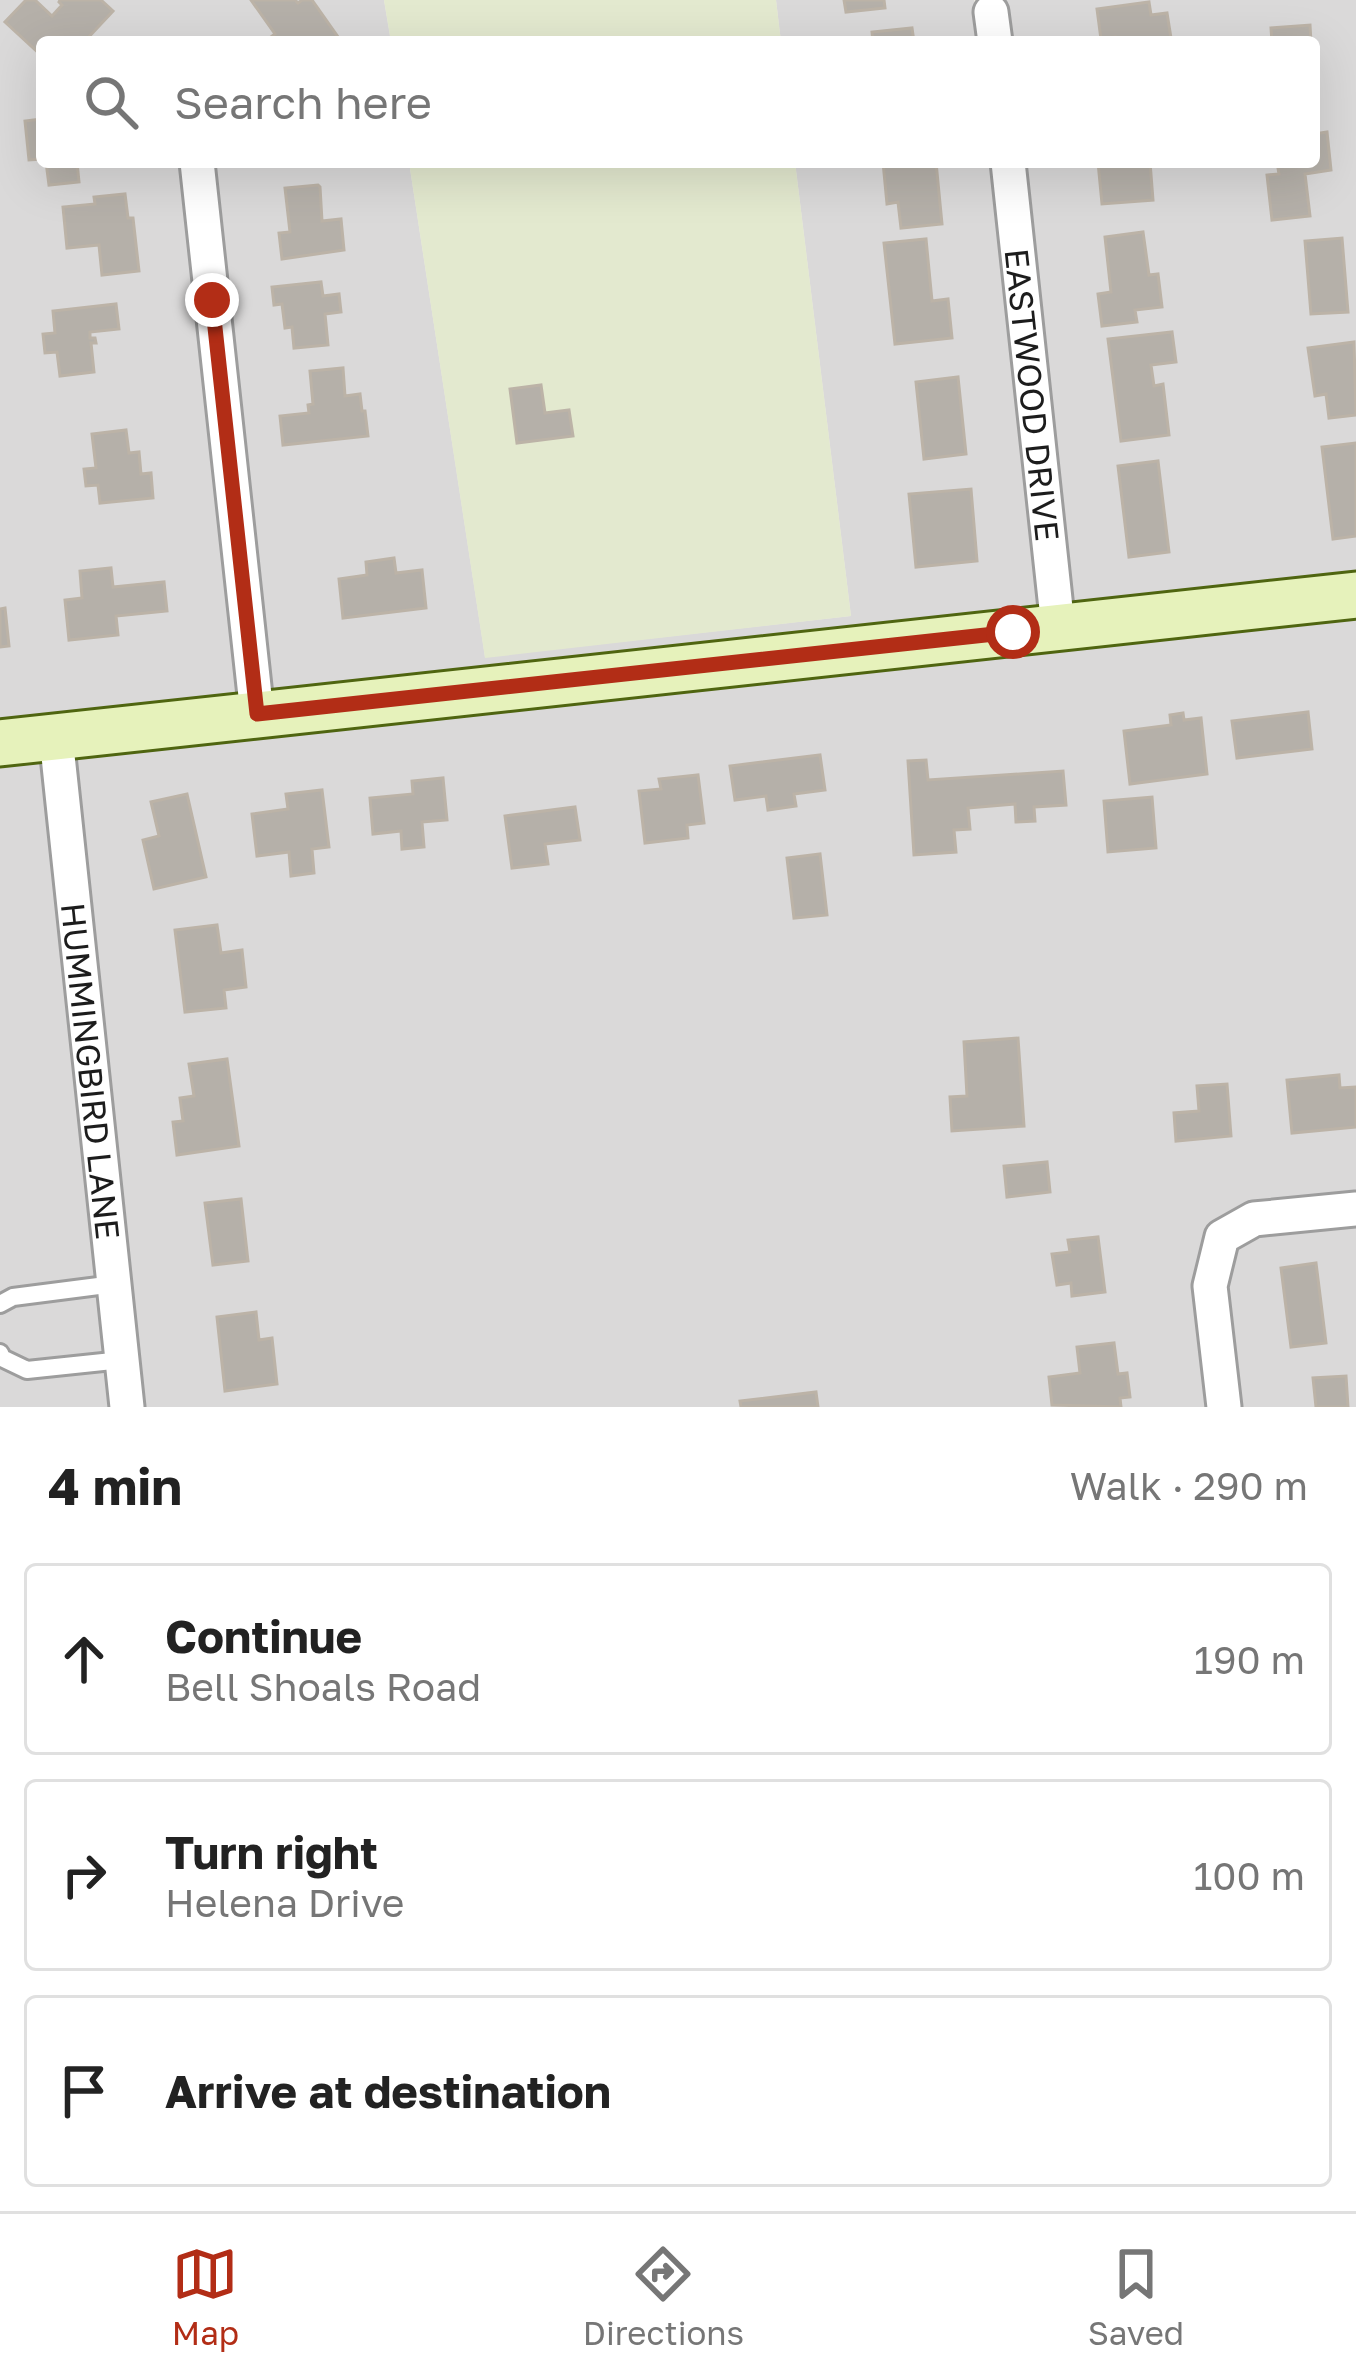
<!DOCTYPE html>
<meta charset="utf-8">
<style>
body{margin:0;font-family:"Golos Text",sans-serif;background:#f2f2f2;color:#222}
.stop{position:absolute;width:36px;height:36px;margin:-27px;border:9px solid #b22d16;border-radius:50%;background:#fff}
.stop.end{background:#b22d16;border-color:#fff;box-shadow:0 3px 12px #0008}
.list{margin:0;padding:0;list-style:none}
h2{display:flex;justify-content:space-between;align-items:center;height:156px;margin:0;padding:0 48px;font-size:51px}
h2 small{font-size:39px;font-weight:400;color:#767676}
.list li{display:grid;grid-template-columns:78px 1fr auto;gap:36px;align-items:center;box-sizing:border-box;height:192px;margin:0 24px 24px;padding:0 24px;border:3px solid #e0e0e0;border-radius:12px}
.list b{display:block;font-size:45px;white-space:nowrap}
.list p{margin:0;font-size:39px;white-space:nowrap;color:#767676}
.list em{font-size:39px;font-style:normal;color:#767676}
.icon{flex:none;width:66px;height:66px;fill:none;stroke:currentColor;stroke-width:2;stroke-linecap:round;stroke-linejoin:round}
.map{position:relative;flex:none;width:1356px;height:1407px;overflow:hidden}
.search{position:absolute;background:#fff;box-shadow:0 12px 48px #0002;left:36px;right:36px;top:36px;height:132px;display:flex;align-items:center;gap:30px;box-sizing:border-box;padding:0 42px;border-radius:12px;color:#767676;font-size:45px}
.sheet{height:804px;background:#fff}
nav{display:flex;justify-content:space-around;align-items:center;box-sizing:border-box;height:168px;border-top:3px solid #e0e0e0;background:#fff;font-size:33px;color:#767676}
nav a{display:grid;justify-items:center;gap:6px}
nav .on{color:#b22d16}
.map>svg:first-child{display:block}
</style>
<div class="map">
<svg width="1356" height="1407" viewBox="0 0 1356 1407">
<rect width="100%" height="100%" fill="#eceae2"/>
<g fill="#dad9d9">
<path d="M0,0h384l7,42h-349v120h139l59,540 -240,27z"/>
<path d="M776,0h198l5,42h-198z"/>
<path d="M1006,0h350v581l-284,30 -49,-449h291v-120h-304z"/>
<path d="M212,162h197l76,495 366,-41 -56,-454h197l50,453 -771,84z"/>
<path d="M1356,609v586l-142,31 -6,181h-1065l-70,-658z"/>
<path d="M42,752l70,655h-112v-651z"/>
<path d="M1356,1223v184h-117l-13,-121 10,-40 23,-13z"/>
</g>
<g fill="#e3e9cf">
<path d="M384,0h392l5,42h-390z"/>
<path d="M409,162h386l56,454 -366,42z"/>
</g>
<g fill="#b5b0a9" stroke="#bcb3a7" stroke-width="3">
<path d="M26,0h9l17,16 10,-11 -3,-3 1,-2h41l12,11 -29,31h-42v14l-37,-34z"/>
<path d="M251,0h44l3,3 4,-3h10l26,37 -7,5h-57l-3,-5 4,-3z"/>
<path d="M844,0h40l1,8 -39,4z"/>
<path d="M1149,2l2,13 16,-2 4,25 -19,4h-37v-5l-14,2 -4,-30z"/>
<path d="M1310,25l1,17h-39l-1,-14z"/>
<path d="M912,28l2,14h-41l-1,-10z"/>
<path d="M42,119v40l-13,1 -4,-39z"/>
<path d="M1327,132l4,38 -26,4 5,42 -38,4 -5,-45 12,-1 -2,-12h37v-28z"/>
<path d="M46,162h31l2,20 -30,3z"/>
<path d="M883,162h53l6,62 -41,4 -3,-26 -11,2z"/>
<path d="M1098,162h52l3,38 -51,4z"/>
<path d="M318,185l2,2 2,34 19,-2 3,31 -62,9 -3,-26 11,-1 -5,-44z"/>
<path d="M125,194l3,24h5l6,53 -37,4 -3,-30 -32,3 -4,-41 32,-3 -1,-7z"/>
<path d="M1143,232l6,43 9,-1 4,33 -27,3 2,12 -35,4 -4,-32 13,-2 -6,-55z"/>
<path d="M1342,238l6,74 -37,2 -6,-73z"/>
<path d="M926,239l6,62 16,-2 4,39 -57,6 -11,-101z"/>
<path d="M321,282l2,14 16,-2 2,18 -16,2 3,31 -34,3 -2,-21 -7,1 -3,-24 -8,1 -2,-18z"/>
<path d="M116,304l3,25 -29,3v6h5l1,5h-5l3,29 -34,4 -3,-24 -12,1 -2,-19 12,-1 -2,-22z"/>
<path d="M1172,332l4,30 -25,3 3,21 9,-2 6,51 -48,6 -13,-102z"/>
<path d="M1354,342l2,73 -27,3 -3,-24 -11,2 -7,-48z"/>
<path d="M343,368l2,28 15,-2 2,17h3l3,25 -85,9 -3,-29 29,-3 -1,-8 5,-1 -3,-33z"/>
<path d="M958,377l8,77 -42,5 -8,-77z"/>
<path d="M541,385l4,28 24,-3 4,26 -56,7 -7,-54z"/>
<path d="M126,430l3,23 10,-1 2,22 10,-1 2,25 -53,5 -2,-18 -12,1 -2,-17 12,-1 -4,-34z"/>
<path d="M1356,443v93l-23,3 -11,-92z"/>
<path d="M1158,461l11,91 -40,5 -11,-91z"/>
<path d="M971,489l6,72 -61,6 -7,-73z"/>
<path d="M394,558l2,15 26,-3 4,38 -83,10 -4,-39 28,-4 -1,-13z"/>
<path d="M111,568l2,19 51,-5 3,29 -51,5 2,19 -49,5 -4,-40 17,-2 -2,-27z"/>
<path d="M5,608l4,38 -9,1v-38z"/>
<path d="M1308,712l4,37 -75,9 -5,-37z"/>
<path d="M1183,713l1,7 17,-2 6,56 -77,10 -6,-53 47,-6 -1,-10z"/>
<path d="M820,755l5,35 -31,4 2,12 -28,4 -2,-14 -31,4 -5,-34z"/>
<path d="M926,760l2,20 135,-9 3,34 -32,2 1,14 -19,1 -1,-18 -47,4 2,21 -16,1 2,22 -42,3 -6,-94z"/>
<path d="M698,775l6,48 -17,2 1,13 -43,5 -6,-52 22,-2 -2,-10z"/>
<path d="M443,778l4,42 -25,2 2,25 -22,2 -1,-18 -28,3 -3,-36 43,-4 -1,-13z"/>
<path d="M322,790l7,57 -17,2 2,24 -23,3 -2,-24 -32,4 -5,-42 36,-5 -2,-15z"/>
<path d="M187,794l19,83 -52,12 -11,-49 16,-4 -8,-34z"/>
<path d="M1152,797l4,51 -48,4 -4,-51z"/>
<path d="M575,807l5,33 -35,4 3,20 -36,4 -7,-52z"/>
<path d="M820,854l7,61 -33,3 -7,-60z"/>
<path d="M217,925l4,28 21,-3 4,37 -22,3 2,18 -41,4 -10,-82z"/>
<path d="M1018,1038l6,88 -72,5 -2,-34 17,-1 -3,-54z"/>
<path d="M227,1059l12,87 -62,9 -4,-33 10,-1 -3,-23 14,-2 -5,-32z"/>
<path d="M1339,1075l1,13 16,-1v40l-64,6 -5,-53z"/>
<path d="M1227,1084l4,52 -55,5 -2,-28 25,-2 -2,-25z"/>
<path d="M1047,1162l3,30 -43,5 -3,-31z"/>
<path d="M241,1199l7,62 -35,4 -8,-62z"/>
<path d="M1098,1237l7,55 -33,4 -1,-13 -14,2 -5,-31 18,-2 -2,-12z"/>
<path d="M1316,1263l10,80 -35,4 -10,-79z"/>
<path d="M256,1312l3,28 13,-2 5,46 -52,7 -8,-74z"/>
<path d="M1114,1343l4,31 9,-1 3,24 -10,1 1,9 -69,-2 -3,-28 31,-4 -3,-26z"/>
<path d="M1346,1376l2,31h-32l-3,-29z"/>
<path d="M816,1392l2,15h-77l-1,-6z"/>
</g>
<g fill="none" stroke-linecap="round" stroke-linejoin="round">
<defs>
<g id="lane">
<path d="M0,1304l13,-7 101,-13"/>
<path d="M0,1353l2,5 25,12 95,-10"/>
</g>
<g id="street">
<path d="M991,12l4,30"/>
<path d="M197,162l60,552"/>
<path id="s1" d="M1008,162l50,465"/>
<path id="s2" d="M56,737l71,670"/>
<path d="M1224,1407l-14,-121 12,-49 32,-18 102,-10"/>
</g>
<path id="secondary" d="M0,743l1356,-148"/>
</defs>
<use href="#lane" stroke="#9d9d9d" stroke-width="22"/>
<use href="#street" stroke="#9d9d9d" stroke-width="39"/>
<use href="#secondary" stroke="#4f6510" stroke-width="51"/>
<use href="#lane" stroke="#fff" stroke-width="16"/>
<use href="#street" stroke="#fff" stroke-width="33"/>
<use href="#secondary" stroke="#e6f2bb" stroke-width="45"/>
</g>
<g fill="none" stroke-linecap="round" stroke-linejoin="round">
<path stroke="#b22d16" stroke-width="15" d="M212,300l45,414 756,-82"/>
</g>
<g text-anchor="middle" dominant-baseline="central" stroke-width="9" stroke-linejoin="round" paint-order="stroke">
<g font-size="33" fill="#1c1c1c" stroke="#fff">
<text stroke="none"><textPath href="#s1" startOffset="234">EASTWOOD DRIVE</textPath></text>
<text stroke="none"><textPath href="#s2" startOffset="336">HUMMINGBIRD LANE</textPath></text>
</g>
</g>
</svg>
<div class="stop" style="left:1013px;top:632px"></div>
<div class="stop end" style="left:212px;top:300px"></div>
<div class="search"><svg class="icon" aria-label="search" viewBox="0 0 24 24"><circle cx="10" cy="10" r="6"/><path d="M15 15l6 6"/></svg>Search here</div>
</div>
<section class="sheet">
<h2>4 min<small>Walk · 290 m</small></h2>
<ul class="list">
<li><svg class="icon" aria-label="ahead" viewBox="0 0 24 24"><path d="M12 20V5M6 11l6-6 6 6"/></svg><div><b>Continue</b><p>Bell Shoals Road</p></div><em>190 m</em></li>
<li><svg class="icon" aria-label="right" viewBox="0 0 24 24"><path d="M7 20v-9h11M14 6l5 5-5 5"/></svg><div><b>Turn right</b><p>Helena Drive</p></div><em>100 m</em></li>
<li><svg class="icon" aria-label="arrive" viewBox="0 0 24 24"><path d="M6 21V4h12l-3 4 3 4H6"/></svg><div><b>Arrive at destination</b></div></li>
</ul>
</section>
<nav>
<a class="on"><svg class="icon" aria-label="map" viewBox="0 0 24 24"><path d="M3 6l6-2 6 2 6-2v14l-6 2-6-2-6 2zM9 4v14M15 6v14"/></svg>Map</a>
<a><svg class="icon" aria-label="directions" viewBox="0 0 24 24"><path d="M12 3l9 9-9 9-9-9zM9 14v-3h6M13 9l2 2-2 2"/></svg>Directions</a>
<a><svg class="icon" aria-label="saved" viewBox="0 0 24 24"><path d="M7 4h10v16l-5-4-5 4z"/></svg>Saved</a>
</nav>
